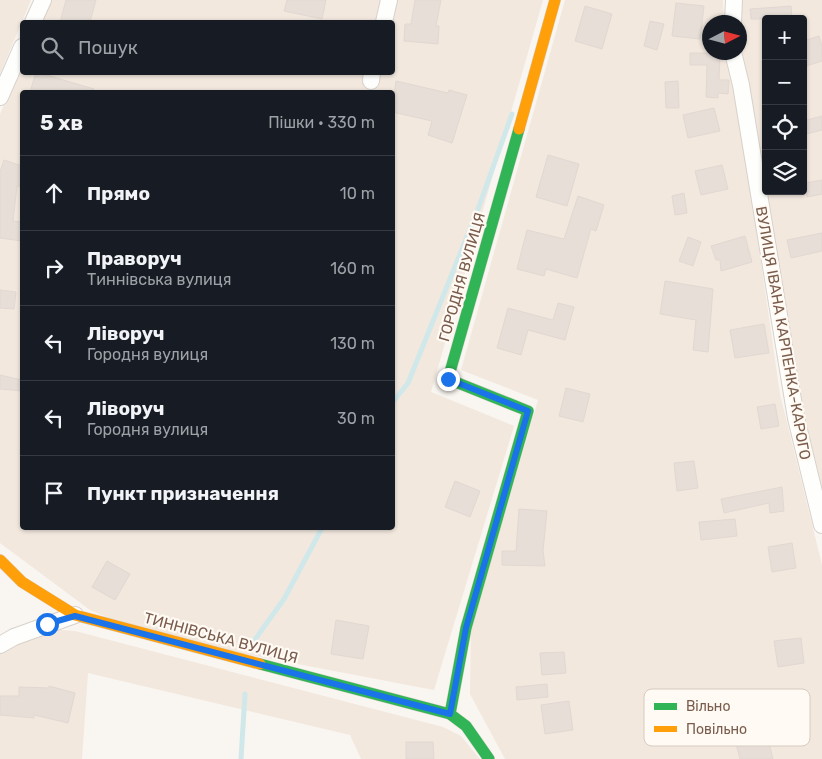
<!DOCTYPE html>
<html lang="uk">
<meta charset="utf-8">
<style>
body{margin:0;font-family:Rubik,sans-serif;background:#242831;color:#f1f3f6}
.controls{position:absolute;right:15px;top:15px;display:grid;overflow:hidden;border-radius:5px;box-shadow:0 1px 4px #0004}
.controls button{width:45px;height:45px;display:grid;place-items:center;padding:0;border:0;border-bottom:1px solid #363941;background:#171b24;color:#f1f3f6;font:25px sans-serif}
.compass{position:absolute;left:702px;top:15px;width:45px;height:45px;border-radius:50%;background:#171b24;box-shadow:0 1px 4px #0004;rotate:84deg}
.stop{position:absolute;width:15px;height:15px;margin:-11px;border:4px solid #1a73e8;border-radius:50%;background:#fff}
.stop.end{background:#1a73e8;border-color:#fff;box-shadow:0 1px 5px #0008}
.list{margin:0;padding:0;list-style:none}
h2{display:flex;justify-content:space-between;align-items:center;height:65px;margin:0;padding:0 20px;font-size:21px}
h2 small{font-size:16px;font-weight:400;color:#9ea1a6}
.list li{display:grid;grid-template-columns:32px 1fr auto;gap:15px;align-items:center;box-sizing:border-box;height:75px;padding:0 20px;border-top:1px solid #363941}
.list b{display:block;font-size:19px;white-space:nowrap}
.list p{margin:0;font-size:16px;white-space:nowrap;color:#9ea1a6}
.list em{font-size:16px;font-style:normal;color:#9ea1a6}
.icon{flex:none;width:28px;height:28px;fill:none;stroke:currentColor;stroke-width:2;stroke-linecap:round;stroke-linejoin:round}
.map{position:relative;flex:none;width:822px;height:759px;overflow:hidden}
.search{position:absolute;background:#171b24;box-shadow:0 1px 4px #0004;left:20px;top:20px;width:375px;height:55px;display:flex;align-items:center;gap:12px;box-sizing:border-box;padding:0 18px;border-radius:5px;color:#9ea1a6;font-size:19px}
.panel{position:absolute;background:#171b24;box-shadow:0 1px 4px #0004;left:20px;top:90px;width:375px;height:440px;border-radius:5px}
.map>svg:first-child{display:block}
</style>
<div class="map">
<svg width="822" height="759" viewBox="0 0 822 759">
<rect width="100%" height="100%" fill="#f9f5f0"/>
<g fill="#f2e8de" fill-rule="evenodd">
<path d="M0,0h31l-31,74z"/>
<path d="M51,0h492l-112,392 83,34 -80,264 -283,-54 -61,-26 -90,-67v-429l22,-50v8h370v-50h-351zM22,92h370v436h-370z"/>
<path d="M565,0h158l1,22h-14v30l16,1 9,29 45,312 42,171v194h-317l-35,-65 1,-65 67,-229 -77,-30z"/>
<path d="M734,0h88v525l-82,-473v-30zM766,19h37v172h-37z"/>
<path d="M48,629l27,2 368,96 18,9 19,23h-119l-11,-24 -262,-62 -6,86h-82v-107z"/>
</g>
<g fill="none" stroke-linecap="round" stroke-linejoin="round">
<g stroke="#d0e8ea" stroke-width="5">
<path d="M392,403l16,-20 69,-171 35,-98"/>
<path d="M251,645l33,-46 38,-71"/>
<path d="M241,759l4,-65"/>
</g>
</g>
<g fill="#e6ded7" stroke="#e2d8d2">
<path d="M66,0h30l-6,22h-30z"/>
<path d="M287,0h39l-4,19 -38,-8z"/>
<path d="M415,0h26l-5,26h3l-1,18 -34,-3 1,-17h6z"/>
<path d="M676,3l28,3 -4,33 -28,-3z"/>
<path d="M585,6l27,8 -10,35 -27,-8z"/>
<path d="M791,6l1,13h-41l-1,-10z"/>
<path d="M650,21l14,3 -7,26 -13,-4z"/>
<path d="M819,36l3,10v15l-19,6v-26z"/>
<path d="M690,53h30l-1,27h10l-1,14 -10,-1v5l-12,-1 1,-32h-17z"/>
<path d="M36,72l58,17 -1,3h-63z"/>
<path d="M396,81l52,12 1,-3 18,5 -15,48 -24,-8 4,-14 -40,-9z"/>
<path d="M678,81l1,27h-13l-1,-26z"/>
<path d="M714,108l6,23 -32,7 -5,-23z"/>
<path d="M822,116v14l-19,5v-14z"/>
<path d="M548,155l31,9 -12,42 -31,-9z"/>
<path d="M4,160l18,6v21l-5,-1 -4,35 9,1v19l-22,-3v-66z"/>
<path d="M722,165l6,24 -27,6 -6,-24z"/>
<path d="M822,180v14l-15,3 -2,-14z"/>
<path d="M684,193l3,20 -12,2 -3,-19z"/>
<path d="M578,196l26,9 -8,26 -5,-2 -14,49 -31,-9 -2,7 -27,-7 10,-39 37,9z"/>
<path d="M822,233v18l-31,7 -4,-18z"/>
<path d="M745,236l7,26 -31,9 -1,-11h-4l-5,-14z"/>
<path d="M688,237l13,5 -8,24 -14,-5z"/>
<path d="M665,281l48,8 -5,63 -15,-2 3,-30 -36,-6z"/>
<path d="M0,290l16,2 -2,17 -14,-1z"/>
<path d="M558,303l16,4 -9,33 -37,-10 -7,25 -24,-7 11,-40 45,12z"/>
<path d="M764,324l5,29 -34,5 -5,-28z"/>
<path d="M0,375l22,5v11l-22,-2z"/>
<path d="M566,388l24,6 -7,28 -24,-6z"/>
<path d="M775,404l4,22 -18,3 -4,-22z"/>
<path d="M694,461l4,27 -21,3 -3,-28z"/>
<path d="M455,481l25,10 -10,26 -25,-10z"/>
<path d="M782,487l2,24 -14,2 -1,-10 -45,10 -3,-14z"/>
<path d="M519,509l28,2 -4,40 2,15 -43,-1v-14h14z"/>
<path d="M735,519l2,17 -36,4 -2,-18z"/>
<path d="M792,543l4,25 -24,4 -4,-25z"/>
<path d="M107,561l23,13 -15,26 -23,-13z"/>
<path d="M336,620l33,6 -6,33 -32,-5z"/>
<path d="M801,638l3,25 -26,4 -4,-26z"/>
<path d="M564,652l2,21 -24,2 -2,-22z"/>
<path d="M547,684l1,13 -31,3 -1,-13z"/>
<path d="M49,686l26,7 -7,30 -34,-8v3l-34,-3v-19h19v-9l30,1z"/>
<path d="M569,701l4,29 -28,4 -4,-29z"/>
<path d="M766,731l7,28h-33l-5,-19z"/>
<path d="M406,742h27l1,17h-28z"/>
</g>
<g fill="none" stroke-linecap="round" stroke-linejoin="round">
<defs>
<g id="street">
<path d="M33,22l10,-22"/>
<path d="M384,22l5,-22"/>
<path d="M733,22l1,-22"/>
<path d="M733,52l8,33 55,333 26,107"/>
<path d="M371,81l1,-9"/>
<path d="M0,97l22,-50"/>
<path d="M0,645l14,-8 61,-22"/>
</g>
<g id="fast">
<path d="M260,664l190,50 16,12 23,33"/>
<path d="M450,714l16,-86 62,-217 -80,-32 71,-250"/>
</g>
<g id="slow">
<path d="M519,129l36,-129"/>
<path d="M0,560l22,22 53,33 185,49"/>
</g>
</defs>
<use href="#street" stroke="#d7d1cb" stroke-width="18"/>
<use href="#fast" stroke="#d9d2cb" stroke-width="12"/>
<use href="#slow" stroke="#d9d2cb" stroke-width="12"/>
<use href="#street" stroke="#fefefd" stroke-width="16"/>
<use href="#fast" stroke="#30b455" stroke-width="11"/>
<use href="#slow" stroke="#ff9f0a" stroke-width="11"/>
</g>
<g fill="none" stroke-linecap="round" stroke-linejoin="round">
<path stroke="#1a73e8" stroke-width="6" d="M47,624l28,-8 375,98 16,-86 62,-217 -80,-32"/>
</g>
<g text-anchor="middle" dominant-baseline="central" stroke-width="4.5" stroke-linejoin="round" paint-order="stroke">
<g font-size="15" fill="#7a5c4d" stroke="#fffaf3">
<text transform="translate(462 277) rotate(-74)">ГОРОДНЯ ВУЛИЦЯ</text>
<text transform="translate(783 333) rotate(80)">ВУЛИЦЯ ІВАНА КАРПЕНКА-КАРОГО</text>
<text transform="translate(221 638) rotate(15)">ТИННІВСЬКА ВУЛИЦЯ</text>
</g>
</g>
<rect x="644" y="689" width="166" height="57" rx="8" fill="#fffaf3" stroke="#d7cbc1" stroke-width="1"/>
<rect x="654" y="703" width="23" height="7" fill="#30b455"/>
<rect x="654" y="726" width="23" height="6" fill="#ff9f0a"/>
<g font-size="14" fill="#7a5c4d">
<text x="686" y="711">Вільно</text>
<text x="686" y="734">Повільно</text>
</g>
</svg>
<div class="controls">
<button>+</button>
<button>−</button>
<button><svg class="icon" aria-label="locate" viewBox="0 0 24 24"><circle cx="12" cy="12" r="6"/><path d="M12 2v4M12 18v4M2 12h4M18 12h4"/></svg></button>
<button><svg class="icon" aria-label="layers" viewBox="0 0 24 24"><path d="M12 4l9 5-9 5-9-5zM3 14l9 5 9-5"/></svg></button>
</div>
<svg class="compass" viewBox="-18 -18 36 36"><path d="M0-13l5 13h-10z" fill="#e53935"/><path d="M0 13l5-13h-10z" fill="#9ea1a6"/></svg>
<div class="stop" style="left:47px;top:624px"></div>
<div class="stop end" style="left:448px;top:379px"></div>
<div class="search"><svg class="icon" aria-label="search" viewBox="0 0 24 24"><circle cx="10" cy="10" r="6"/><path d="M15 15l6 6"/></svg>Пошук</div>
<section class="panel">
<h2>5 хв<small>Пішки · 330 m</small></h2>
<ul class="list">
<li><svg class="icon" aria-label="ahead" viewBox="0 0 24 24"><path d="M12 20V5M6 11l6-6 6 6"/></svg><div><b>Прямо</b></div><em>10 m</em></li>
<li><svg class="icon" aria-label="right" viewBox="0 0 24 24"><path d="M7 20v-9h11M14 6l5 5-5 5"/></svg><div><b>Праворуч</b><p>Тиннівська вулиця</p></div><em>160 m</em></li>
<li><svg class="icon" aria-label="left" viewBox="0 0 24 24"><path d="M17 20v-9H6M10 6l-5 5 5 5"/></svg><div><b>Ліворуч</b><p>Городня вулиця</p></div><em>130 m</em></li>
<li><svg class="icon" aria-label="left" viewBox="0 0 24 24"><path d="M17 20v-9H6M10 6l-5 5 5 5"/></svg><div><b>Ліворуч</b><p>Городня вулиця</p></div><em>30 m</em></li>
<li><svg class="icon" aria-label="arrive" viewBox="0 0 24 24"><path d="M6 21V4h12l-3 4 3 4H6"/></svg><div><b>Пункт призначення</b></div></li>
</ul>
</section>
</div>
